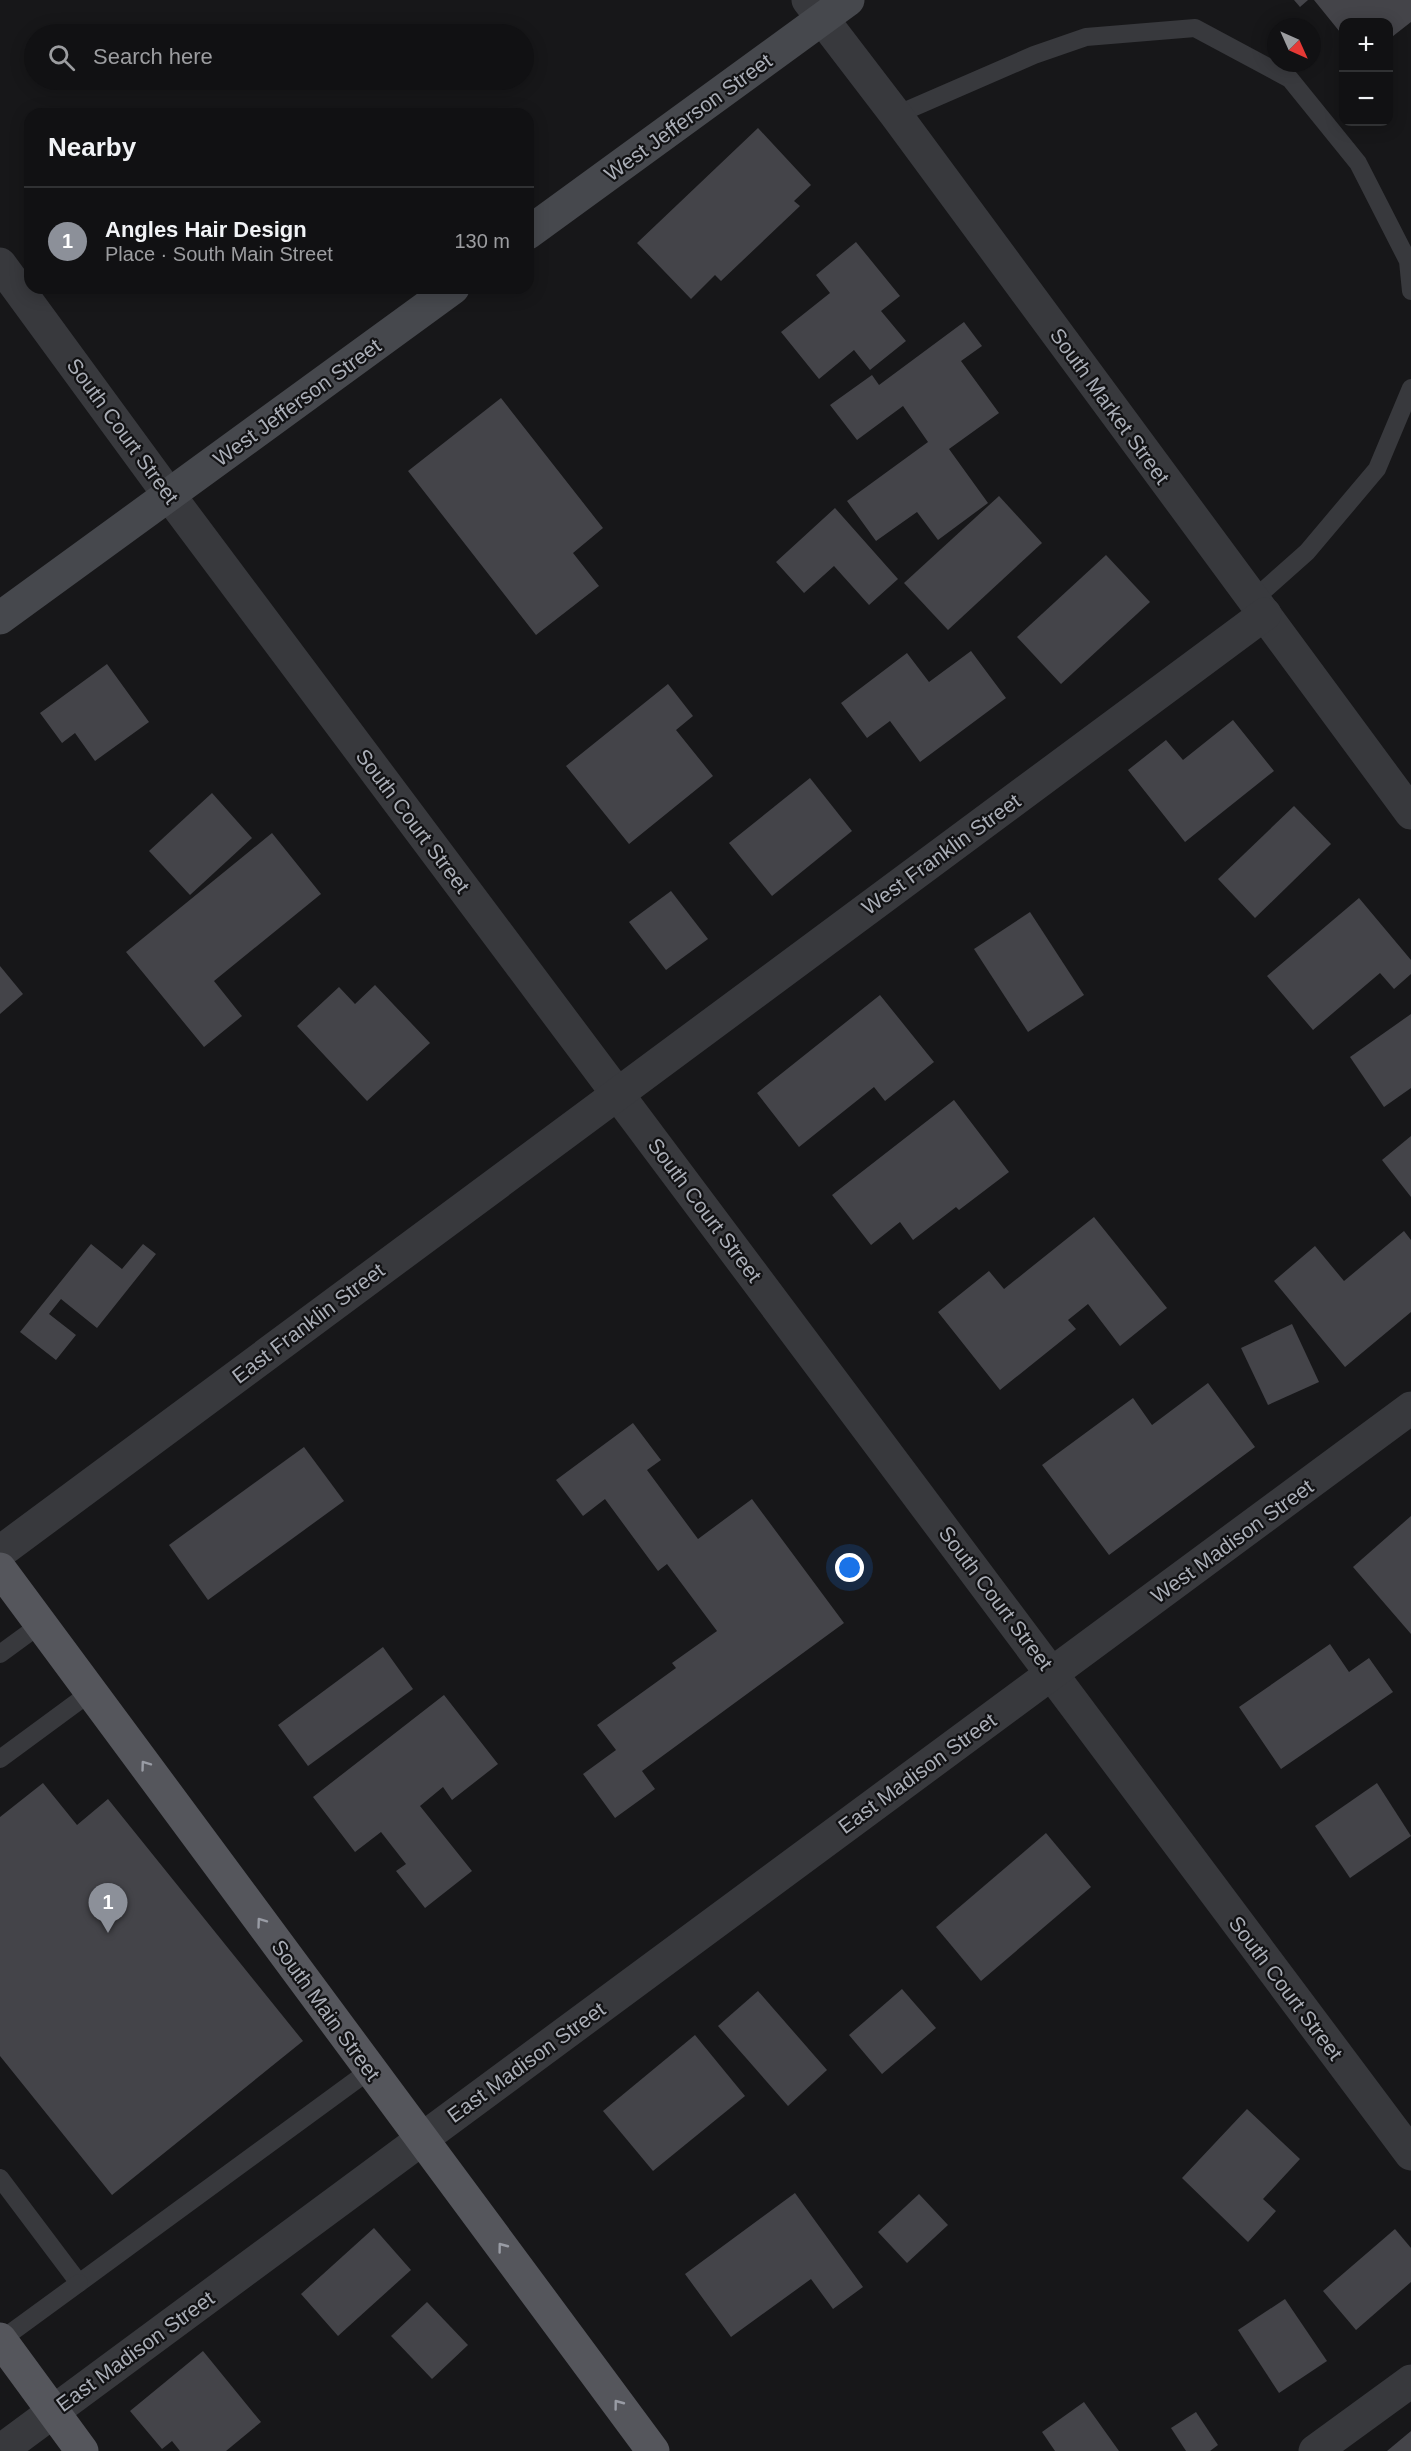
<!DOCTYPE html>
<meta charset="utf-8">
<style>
body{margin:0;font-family:Helvetica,sans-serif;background:#1a1a1c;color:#f1f3f6}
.controls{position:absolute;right:18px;top:18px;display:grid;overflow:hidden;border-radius:12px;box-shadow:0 3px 15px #0003}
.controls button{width:54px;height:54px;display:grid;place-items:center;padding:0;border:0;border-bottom:2px solid #303133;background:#111113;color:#f1f3f6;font:30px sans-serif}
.compass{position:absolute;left:1267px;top:18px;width:54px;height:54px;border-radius:50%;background:#111113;box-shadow:0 3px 15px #0003;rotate:135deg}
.you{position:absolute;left:850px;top:1568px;width:21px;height:21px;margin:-15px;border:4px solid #fff;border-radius:50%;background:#1a73e8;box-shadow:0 0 0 9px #1a73e833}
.badge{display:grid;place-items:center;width:39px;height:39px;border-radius:50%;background:#8c9099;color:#fff;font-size:20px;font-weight:700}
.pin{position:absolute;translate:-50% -50px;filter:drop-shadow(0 2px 3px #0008)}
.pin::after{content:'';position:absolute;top:32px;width:21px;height:18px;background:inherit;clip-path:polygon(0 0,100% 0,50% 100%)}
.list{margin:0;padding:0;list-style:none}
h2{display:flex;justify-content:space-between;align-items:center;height:78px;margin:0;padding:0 24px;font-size:26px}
h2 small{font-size:20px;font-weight:400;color:#9c9da0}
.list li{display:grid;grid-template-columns:39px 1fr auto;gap:18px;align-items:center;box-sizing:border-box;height:108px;padding:0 24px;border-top:2px solid #303133}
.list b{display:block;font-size:22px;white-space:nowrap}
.list p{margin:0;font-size:20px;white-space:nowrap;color:#9c9da0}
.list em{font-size:20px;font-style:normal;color:#9c9da0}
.icon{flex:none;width:33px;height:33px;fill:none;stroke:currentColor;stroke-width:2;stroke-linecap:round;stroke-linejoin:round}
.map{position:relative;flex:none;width:1411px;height:2451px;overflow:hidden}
.search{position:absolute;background:#111113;box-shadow:0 3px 15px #0003;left:24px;top:24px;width:510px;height:66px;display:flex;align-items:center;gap:15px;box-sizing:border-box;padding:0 21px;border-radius:33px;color:#9c9da0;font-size:22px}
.panel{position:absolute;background:#111113;box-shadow:0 3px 15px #0003;left:24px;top:108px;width:510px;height:186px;border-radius:18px}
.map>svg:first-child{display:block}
</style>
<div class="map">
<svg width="1411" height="2451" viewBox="0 0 1411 2451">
<rect width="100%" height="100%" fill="#171719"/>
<g fill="#444449">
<path d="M1294,0h14l-8,7z"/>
<path d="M1314,0h97v22l-23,18v-18h-44v15z"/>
<path d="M758,128l53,57 -17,16 6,5 -79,75 -6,-6 -24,24 -54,-56z"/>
<path d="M856,242l44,54 -19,15 25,30 -36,29 -16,-20 -35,29 -38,-47 49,-39 -14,-18z"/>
<path d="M964,322l18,24 -21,15 38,52 -50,36 39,54 -50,37 -21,-28 -41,29 -29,-40 81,-59 -25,-36 -46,34 -27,-35 42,-30 7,10z"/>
<path d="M501,398l102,130 -30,25 26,33 -63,49 -128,-164z"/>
<path d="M999,496l43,47 -94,87 -44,-47z"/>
<path d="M835,508l63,71 -29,26 -35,-39 -30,27 -28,-31z"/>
<path d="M1106,555l44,47 -89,82 -44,-47z"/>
<path d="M971,651l35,47 -86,64 -30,-41 -23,17 -26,-35 66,-50 22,29z"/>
<path d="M107,664l42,58 -54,39 -20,-28 -13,10 -22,-30z"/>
<path d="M668,684l25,32 -17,14 37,46 -84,68 -63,-78z"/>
<path d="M1233,720l41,51 -89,71 -57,-72 38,-30 17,20z"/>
<path d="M810,778l42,53 -80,65 -43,-53z"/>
<path d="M212,793l40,45 -62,57 -41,-44z"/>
<path d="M1294,806l37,38 -76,74 -37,-39z"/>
<path d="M272,833l49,61 -107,87 28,35 -38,31 -78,-95z"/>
<path d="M671,891l37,48 -42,31 -37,-48z"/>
<path d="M1359,898l52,62v14l-17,15 -14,-16 -67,57 -46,-54z"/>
<path d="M1030,912l54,83 -56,37 -54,-83z"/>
<path d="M0,966l23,28 -23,20z"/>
<path d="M375,985l55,58 -63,58 -70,-75 42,-39 16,17z"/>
<path d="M880,995l54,67 -49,39 -11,-14 -75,60 -42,-54z"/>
<path d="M1411,1014v74l-27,19 -34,-50z"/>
<path d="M954,1100l55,72 -50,38 -3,-3 -43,33 -13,-18 -29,23 -39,-50z"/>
<path d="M1411,1136v61l-29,-37z"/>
<path d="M1094,1217l73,91 -47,38 -32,-42 -20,16 8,9 -76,61 -62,-78 51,-41 15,18z"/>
<path d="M1404,1231l7,9v72l-66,55 -71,-86 41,-35 29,35z"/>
<path d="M91,1244l31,25 21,-25 13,10 -59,74 -36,-29 -12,15 27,21 -20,25 -36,-28z"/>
<path d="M1292,1324l27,58 -51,23 -27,-57z"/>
<path d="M1208,1383l47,64 -146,108 -67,-90 91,-67 19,27z"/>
<path d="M633,1423l28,37 -14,10 51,69 54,-40 92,124 -202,148 13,18 -40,29 -32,-44 33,-24 -19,-25 79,-57 -4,-5 45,-32 -50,-67 -9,7 -53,-72 -22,17 -27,-36z"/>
<path d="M304,1447l40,54 -136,99 -39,-55z"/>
<path d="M1411,1516v118l-58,-67z"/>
<path d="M1330,1644l19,28 20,-14 24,34 -112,77 -42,-62z"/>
<path d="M383,1647l30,42 -105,77 -30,-41z"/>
<path d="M444,1695l54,69 -46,36 -9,-13 -23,19 52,65 -47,37 -29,-37 10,-7 -25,-32 -26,20 -42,-55z"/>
<path d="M43,1783l34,42 31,-26 195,242 -191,154 -112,-139v-239z"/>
<path d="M1377,1783l34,53 -61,42 -35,-52z"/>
<path d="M1046,1833l45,54 -110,94 -45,-54z"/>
<path d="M902,1989l34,39 -54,46 -33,-39z"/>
<path d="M758,1991l69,79 -39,36 -70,-80z"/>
<path d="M695,2035l50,61 -92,75 -50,-60z"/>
<path d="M1247,2109l53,50 -37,40 13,12 -28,31 -66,-64z"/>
<path d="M795,2193l68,94 -30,22 -22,-30 -80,58 -46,-63z"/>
<path d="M919,2194l29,31 -41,38 -29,-31z"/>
<path d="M374,2228l37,42 -73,66 -37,-42z"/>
<path d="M1395,2229l16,19v34l-55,48 -33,-39z"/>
<path d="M1285,2299l42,62 -48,32 -41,-63z"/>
<path d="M427,2302l41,43 -36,34 -41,-43z"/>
<path d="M203,2351l58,71 -35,29h-46l-8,-10 -10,8 -32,-38z"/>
<path d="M1084,2402l35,49h-64l-13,-19z"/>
<path d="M1196,2412l22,33 -8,6h-24l-15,-23z"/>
<path d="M1411,2431v20h-24z"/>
</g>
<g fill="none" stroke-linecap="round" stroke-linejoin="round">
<g stroke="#38393d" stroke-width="18">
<path d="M896,115l138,-60 52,-18 109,-9 95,51 68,84 50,98 3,30"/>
<path d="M1253,600l54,-48 70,-83 34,-81"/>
<path d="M0,1654l41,-30"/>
<path d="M0,1759l91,-67"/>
<path d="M0,2178l79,105 291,-213"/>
<path d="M1,2340l78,-57"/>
</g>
<g stroke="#38393d" stroke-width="33">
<path d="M808,0l88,115 515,698"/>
<path d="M0,264l169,231 1242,1659"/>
<path d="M0,1552l1265,-938"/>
<path d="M0,2451l1411,-1043"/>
<path d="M1315,2451l96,-70"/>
</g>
<g stroke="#46484d" stroke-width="33">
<path d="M528,233l320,-233"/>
<path d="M0,618l453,-330"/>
</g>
<g stroke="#55565c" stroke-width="33">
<path d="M0,1569l653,882"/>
<path d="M0,2339l82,112"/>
</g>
</g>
<defs><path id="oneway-chevron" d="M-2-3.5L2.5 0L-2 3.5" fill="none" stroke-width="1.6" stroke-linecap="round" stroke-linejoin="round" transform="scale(1.5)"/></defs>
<g stroke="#999ca5">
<use href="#oneway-chevron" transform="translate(145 1765) rotate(-126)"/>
<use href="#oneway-chevron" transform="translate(261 1922) rotate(-126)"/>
<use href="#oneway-chevron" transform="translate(502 2247) rotate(-127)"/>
<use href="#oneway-chevron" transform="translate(618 2404) rotate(-127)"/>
</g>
<g text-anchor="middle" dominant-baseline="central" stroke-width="4.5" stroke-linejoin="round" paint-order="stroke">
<g font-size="21" fill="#aaaeb7" stroke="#121214">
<text transform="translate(688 117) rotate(-36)">West Jefferson Street</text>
<text transform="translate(297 402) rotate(-36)">West Jefferson Street</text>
<text transform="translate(1110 406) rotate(54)">South Market Street</text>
<text transform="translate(123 431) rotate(54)">South Court Street</text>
<text transform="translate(413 821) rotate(53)">South Court Street</text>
<text transform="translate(941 854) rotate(-36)">West Franklin Street</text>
<text transform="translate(705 1210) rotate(53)">South Court Street</text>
<text transform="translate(308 1323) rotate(-37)">East Franklin Street</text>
<text transform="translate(1232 1541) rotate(-36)">West Madison Street</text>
<text transform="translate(996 1598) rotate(53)">South Court Street</text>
<text transform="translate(917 1773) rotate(-36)">East Madison Street</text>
<text transform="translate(1286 1988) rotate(53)">South Court Street</text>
<text transform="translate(326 2010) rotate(54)">South Main Street</text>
<text transform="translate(526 2062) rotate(-36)">East Madison Street</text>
<text transform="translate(135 2351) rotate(-36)">East Madison Street</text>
</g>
</g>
</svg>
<div class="controls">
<button>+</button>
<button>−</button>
</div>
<svg class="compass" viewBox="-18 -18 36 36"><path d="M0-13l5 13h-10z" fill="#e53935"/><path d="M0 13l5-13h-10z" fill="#9c9da0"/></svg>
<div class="you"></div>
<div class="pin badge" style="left:108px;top:1933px">1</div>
<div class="search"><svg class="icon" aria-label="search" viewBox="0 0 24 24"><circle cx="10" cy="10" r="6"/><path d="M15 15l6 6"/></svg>Search here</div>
<section class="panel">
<h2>Nearby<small></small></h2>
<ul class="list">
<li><span class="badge">1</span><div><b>Angles Hair Design</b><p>Place · South Main Street</p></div><em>130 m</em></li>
</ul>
</section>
</div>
